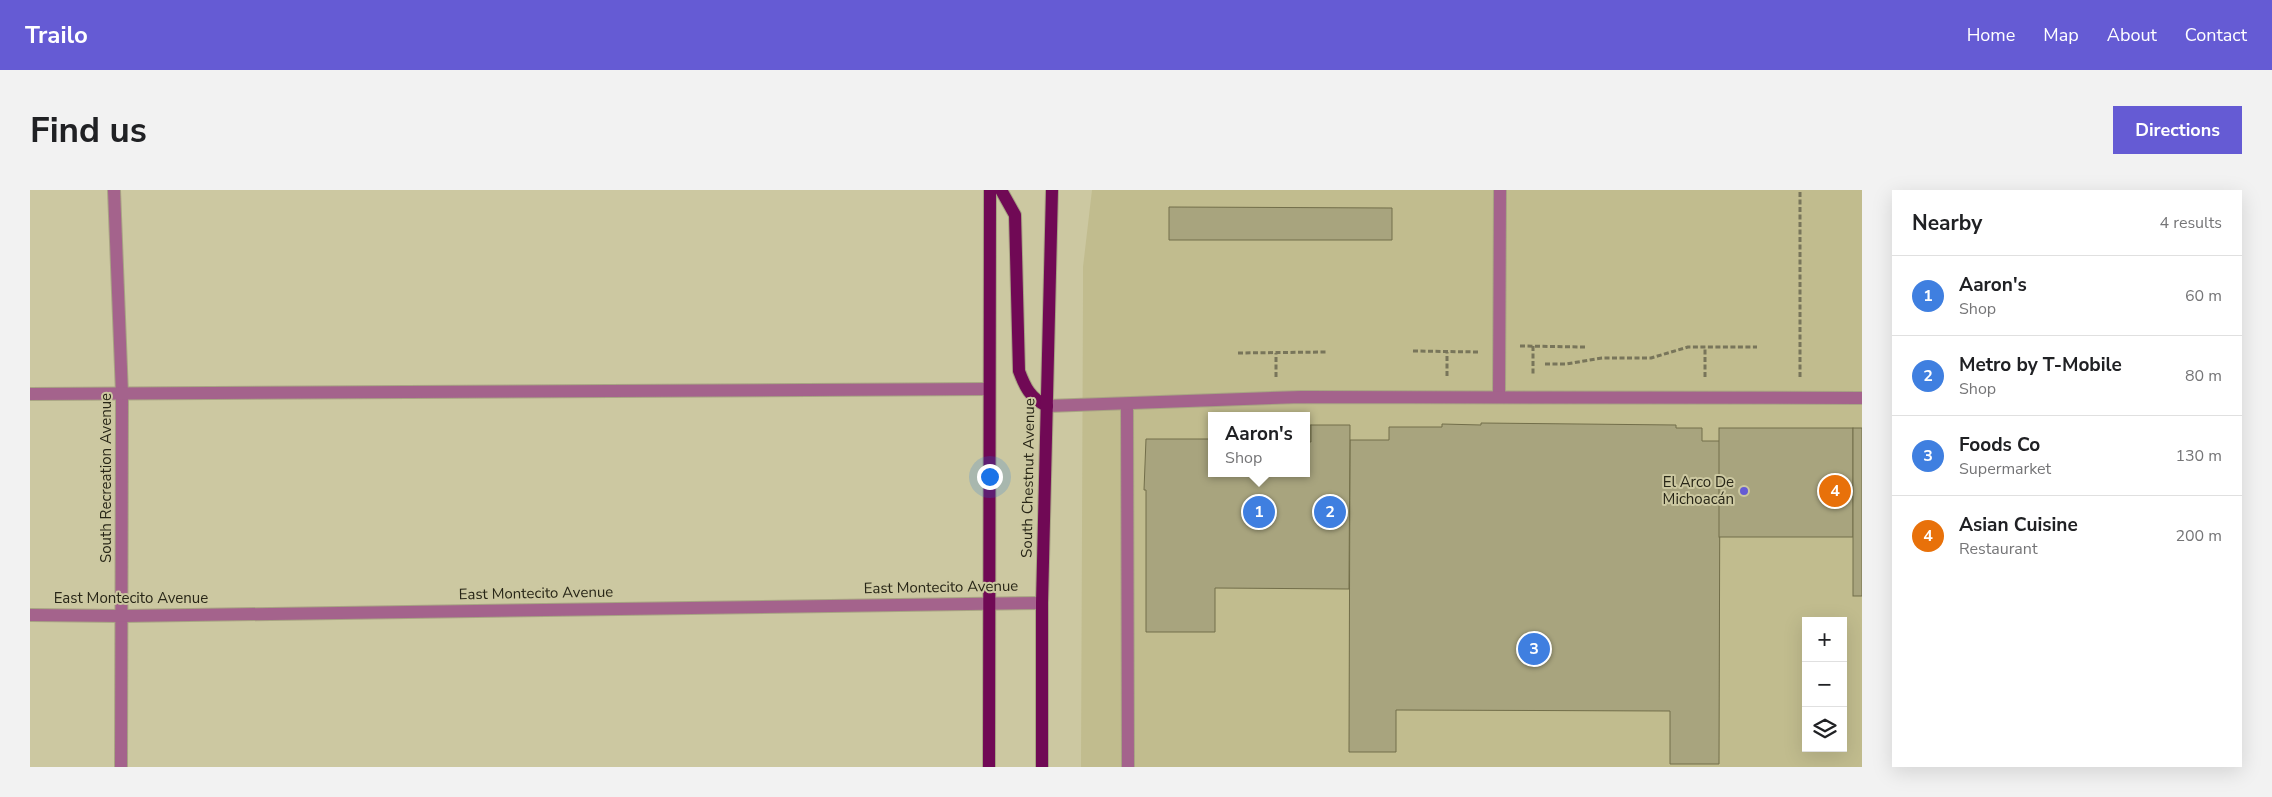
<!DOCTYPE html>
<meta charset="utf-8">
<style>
body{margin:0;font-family:"Nunito Sans",sans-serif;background:#f2f2f2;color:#202124}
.controls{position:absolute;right:15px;bottom:15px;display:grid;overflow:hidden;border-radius:0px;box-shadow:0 5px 20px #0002}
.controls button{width:45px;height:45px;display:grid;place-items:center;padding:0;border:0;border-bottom:1px solid #e0e0e0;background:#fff;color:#202124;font:25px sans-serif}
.you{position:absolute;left:959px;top:286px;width:18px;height:18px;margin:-12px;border:4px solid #fff;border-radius:50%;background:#1a73e8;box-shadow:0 0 0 8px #1a73e833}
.badge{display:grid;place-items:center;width:32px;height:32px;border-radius:50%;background:#655bd4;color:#fff;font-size:16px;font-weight:700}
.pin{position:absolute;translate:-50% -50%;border:2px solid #fff;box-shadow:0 1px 5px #0006}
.popup{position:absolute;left:1178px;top:222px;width:102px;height:65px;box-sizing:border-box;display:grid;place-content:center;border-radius:0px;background:#fff;filter:drop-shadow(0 1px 4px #0005);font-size:16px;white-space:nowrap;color:#757577}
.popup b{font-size:19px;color:#202124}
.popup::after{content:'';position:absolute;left:50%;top:100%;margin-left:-10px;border:10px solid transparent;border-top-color:#fff}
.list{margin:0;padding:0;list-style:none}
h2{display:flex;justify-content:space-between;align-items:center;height:65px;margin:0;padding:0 20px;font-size:21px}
h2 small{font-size:16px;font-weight:400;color:#757577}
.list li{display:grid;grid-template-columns:32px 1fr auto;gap:15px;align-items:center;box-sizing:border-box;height:80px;padding:0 20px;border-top:1px solid #e0e0e0}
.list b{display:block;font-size:19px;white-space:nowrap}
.list p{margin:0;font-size:16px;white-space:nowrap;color:#757577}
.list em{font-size:16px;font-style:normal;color:#757577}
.icon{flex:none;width:28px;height:28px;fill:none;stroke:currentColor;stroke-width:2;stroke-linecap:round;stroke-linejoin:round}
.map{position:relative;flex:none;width:1832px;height:577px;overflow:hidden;border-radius:0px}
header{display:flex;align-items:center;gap:30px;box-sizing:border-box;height:70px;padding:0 25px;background:#655bd4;color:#fff}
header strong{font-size:24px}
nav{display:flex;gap:28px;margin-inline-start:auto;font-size:18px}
.intro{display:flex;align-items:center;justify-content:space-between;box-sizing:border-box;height:120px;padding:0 30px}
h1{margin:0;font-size:35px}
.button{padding:12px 22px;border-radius:0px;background:#655bd4;color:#fff;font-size:18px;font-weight:700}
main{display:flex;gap:30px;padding:0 30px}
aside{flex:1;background:#fff;border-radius:0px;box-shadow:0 5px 20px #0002}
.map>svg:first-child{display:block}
</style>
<header>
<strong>Trailo</strong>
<nav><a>Home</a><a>Map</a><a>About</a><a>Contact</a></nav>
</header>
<div class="intro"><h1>Find us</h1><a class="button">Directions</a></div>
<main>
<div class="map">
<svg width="1832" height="577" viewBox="0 0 1832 577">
<rect width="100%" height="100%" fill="#ccc8a1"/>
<path fill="#c1bc8e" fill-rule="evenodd" d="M1062,0h770v577h-781l2,-471v-29zM1182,226h94v57h-94zM1776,431h37v127h-37z"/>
<g fill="#a8a47e" stroke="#726e4a">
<path d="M1139,17l223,1v32h-223z"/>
<path d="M1451,233l195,2v3h26v13h18l-1,323h-49v-53l-274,-1v42h-47l1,-312h39v-13h53v-3l39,1z"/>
<rect x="1276" y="235" width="5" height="17"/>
<path d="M1281,235h39l-1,164 -134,-1v44h-69v-142h-2l2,-51h66v34h94v-31h5z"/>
<rect x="1689" y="238" width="134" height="109"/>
<rect x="1823" y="238" width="9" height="168"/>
</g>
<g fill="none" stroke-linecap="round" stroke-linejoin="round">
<defs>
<g id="minor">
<path d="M84,0l8,204 -1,373"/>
<path d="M0,204l959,-5"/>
<path d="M1469,207l1,-207"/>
<path d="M1097,214l1,363"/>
<path d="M1017,216l254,-9 561,1"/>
<path d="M0,425l92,1 920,-13"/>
</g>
<g id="major">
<path d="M971,0l14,25 4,156c6,16 11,27 28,35"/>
<path d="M959,577l1,-577"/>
<path d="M1012,577v-164l10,-413"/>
</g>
</defs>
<use href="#minor" stroke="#a8a483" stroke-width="14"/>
<use href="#major" stroke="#a8a483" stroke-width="14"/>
<g stroke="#78755a" stroke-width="3" stroke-dasharray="5 2.5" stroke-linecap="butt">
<path d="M1490,156l65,1"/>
<path d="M1503,156v30"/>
<path d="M1383,161l66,1"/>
<path d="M1208,163l88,-1"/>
<path d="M1515,174h21l36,-6h49l37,-11h69"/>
<path d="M1417,186v-24"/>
<path d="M1246,187v-24"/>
<path d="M1675,187v-30"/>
<path d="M1770,187v-187"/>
</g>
<use href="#minor" stroke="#a4638c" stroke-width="12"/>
<use href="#major" stroke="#700955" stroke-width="12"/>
</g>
<circle fill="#655bd4" stroke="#ccc8a1" stroke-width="2" cx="1714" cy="301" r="5"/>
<g text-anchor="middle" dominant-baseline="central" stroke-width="4" stroke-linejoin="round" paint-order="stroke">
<g font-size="15" fill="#282617" stroke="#ccc8a1">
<text transform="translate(76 288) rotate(-90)">South Recreation Avenue</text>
<text transform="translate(998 288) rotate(-89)">South Chestnut Avenue</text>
<text transform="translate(911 397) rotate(-1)">East Montecito Avenue</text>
<text transform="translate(506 403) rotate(-1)">East Montecito Avenue</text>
<text x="101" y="408">East Montecito Avenue</text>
</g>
<g font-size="15" fill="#282617" stroke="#ccc8a1" text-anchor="end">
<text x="1704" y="292">El Arco De<tspan x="1704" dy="17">Michoacán</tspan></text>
</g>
</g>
</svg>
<div class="controls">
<button>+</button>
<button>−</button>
<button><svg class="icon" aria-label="layers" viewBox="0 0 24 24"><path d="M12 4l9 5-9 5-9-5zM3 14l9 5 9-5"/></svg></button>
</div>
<div class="you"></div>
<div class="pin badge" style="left:1229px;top:322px;background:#3f7fe0">1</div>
<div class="popup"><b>Aaron's</b>Shop</div>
<div class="pin badge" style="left:1300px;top:322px;background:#3f7fe0">2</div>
<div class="pin badge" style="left:1504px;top:459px;background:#3f7fe0">3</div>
<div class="pin badge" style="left:1805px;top:301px;background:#e8710a">4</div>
</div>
<aside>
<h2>Nearby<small>4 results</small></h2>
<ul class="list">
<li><span class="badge" style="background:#3f7fe0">1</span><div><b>Aaron's</b><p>Shop</p></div><em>60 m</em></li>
<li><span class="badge" style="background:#3f7fe0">2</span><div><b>Metro by T-Mobile</b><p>Shop</p></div><em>80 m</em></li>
<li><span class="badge" style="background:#3f7fe0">3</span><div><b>Foods Co</b><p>Supermarket</p></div><em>130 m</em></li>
<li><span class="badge" style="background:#e8710a">4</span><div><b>Asian Cuisine</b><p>Restaurant</p></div><em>200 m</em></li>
</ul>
</aside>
</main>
